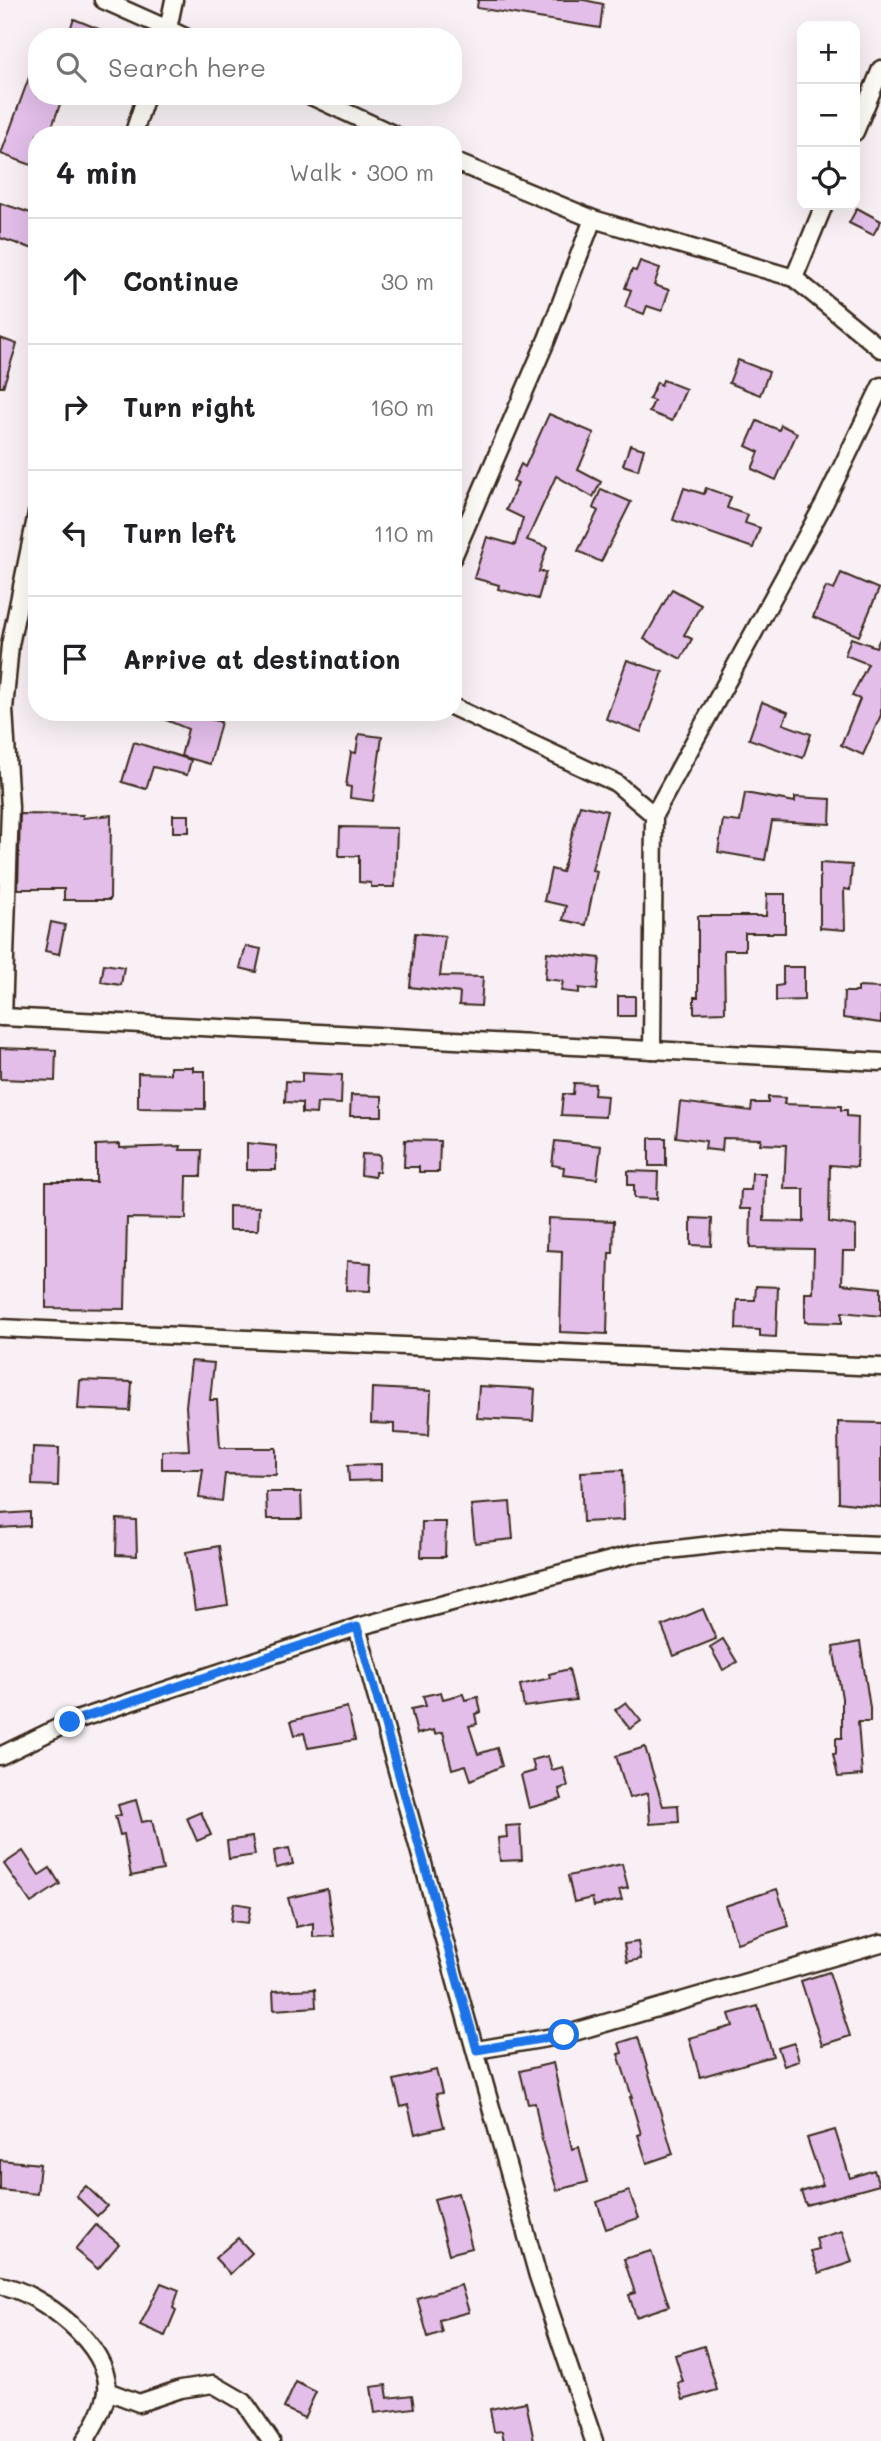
<!DOCTYPE html>
<meta charset="utf-8">
<style>
body{margin:0;font-family:Mali,sans-serif;background:#f6f6f6;color:#202124}
.controls{position:absolute;right:21px;top:21px;display:grid;overflow:hidden;border-radius:14px;box-shadow:0 7px 28px #0002}
.controls button{width:63px;height:63px;display:grid;place-items:center;padding:0;border:0;border-bottom:2px solid #e0e0e0;background:#fff;color:#202124;font:35px sans-serif}
.stop{position:absolute;width:21px;height:21px;margin:-16px;border:5px solid #1a73e8;border-radius:50%;background:#fff}
.stop.end{background:#1a73e8;border-color:#fff;box-shadow:0 2px 7px #0008}
.list{margin:0;padding:0;list-style:none}
h2{display:flex;justify-content:space-between;align-items:center;height:91px;margin:0;padding:0 28px;font-size:30px}
h2 small{font-size:23px;font-weight:400;color:#757577}
.list li{display:grid;grid-template-columns:46px 1fr auto;gap:21px;align-items:center;box-sizing:border-box;height:126px;padding:0 28px;border-top:2px solid #e0e0e0}
.list b{display:block;font-size:26px;white-space:nowrap}
.list em{font-size:23px;font-style:normal;color:#757577}
.icon{flex:none;width:38px;height:38px;fill:none;stroke:currentColor;stroke-width:2;stroke-linecap:round;stroke-linejoin:round}
.map{position:relative;flex:none;width:881px;height:2441px;overflow:hidden}
.search{position:absolute;background:#fff;box-shadow:0 7px 28px #0002;left:28px;top:28px;width:434px;height:77px;display:flex;align-items:center;gap:18px;box-sizing:border-box;padding:0 24px;border-radius:28px;color:#757577;font-size:26px}
.panel{position:absolute;background:#fff;box-shadow:0 7px 28px #0002;left:28px;top:126px;width:434px;height:595px;border-radius:28px}
.map>svg:first-child{display:block}
</style>
<div class="map">
<svg width="881" height="2441" viewBox="0 0 881 2441">
<rect width="100%" height="100%" fill="#f8f0f4"/>
<filter id="ink" filterUnits="userSpaceOnUse"><feTurbulence type="fractalNoise" baseFrequency=".0143" numOctaves="2"/><feDisplacementMap in="SourceGraphic" scale="14" xChannelSelector="R" yChannelSelector="G"/><feConvolveMatrix kernelMatrix="1 2 1 2 8 2 1 2 1" color-interpolation-filters="sRGB"/></filter>
<g filter="url(#ink)">
<g fill="#e2bee9" stroke="#3b2a1e" stroke-width="2">
<path d="M478,0h106l19,4 -3,24 -123,-20z"/>
<path d="M74,19l42,17v1h-35l-12,-5z"/>
<path d="M35,61l2,35h26l-14,39h-12v32l-36,-13z"/>
<path d="M0,203l37,12v35l-37,-12z"/>
<path d="M857,208l24,13 -8,14 -24,-12z"/>
<path d="M640,261l20,7 -6,17 15,5 -7,21 -15,-5 -3,8 -19,-7 6,-17 -6,-2 7,-18 4,1z"/>
<path d="M0,338l17,6 -14,43h-3z"/>
<path d="M738,360l31,12 -9,23 -31,-12z"/>
<path d="M663,380l23,9 -14,32 -23,-9 5,-11 -5,-2 8,-17 4,3z"/>
<path d="M549,414l45,19 -16,37 23,12 -8,15 -37,-21 -29,64 20,7 -8,25h7l-8,27 -40,-10 1,-4 -25,-7 13,-41 28,8 8,-27 -17,-8 12,-27 -5,-2 8,-17 4,3z"/>
<path d="M757,421l22,9 2,-5 16,8 -21,47 -24,-11 7,-17 -13,-6z"/>
<path d="M630,445l14,4 -6,21 -15,-5z"/>
<path d="M684,488l20,6 2,-6 25,9 -4,11 21,7 -3,8 15,5 -7,20 -80,-28z"/>
<path d="M601,489l30,13 -30,60 -23,-11 20,-40 -5,-3z"/>
<path d="M841,573l38,16 -20,47 -46,-19 13,-30 8,3z"/>
<path d="M672,589l29,16 -17,30 8,4 -11,20 -37,-20z"/>
<path d="M881,637v78l-18,40 -22,-10 19,-46 -8,-3 16,-32 -23,-9 6,-17 25,9z"/>
<path d="M627,660l36,12 -22,60 -35,-13z"/>
<path d="M762,702l26,10 -5,12 28,10 -8,24 -54,-19z"/>
<path d="M147,712h36l38,10 -11,42 -29,-8 7,-27z"/>
<path d="M359,734l23,3 -9,64 -23,-3 1,-11 -5,-1 5,-34 5,1z"/>
<path d="M134,742l57,18 -4,15 -34,-8 -7,22 -24,-7z"/>
<path d="M745,793l50,9v-5l36,2 -1,25 -58,-3 -7,39 -47,-8 5,-32 17,2z"/>
<path d="M580,805l27,6 -15,59 5,1 -11,54 -23,-5 3,-14 -22,-5 7,-32 11,3z"/>
<path d="M20,814l63,1v3l28,-3 -1,85h-46v-11h-46z"/>
<rect x="173" y="815" width="16" height="17"/>
<path d="M340,827l57,1 -2,59h-24v-4l-12,-1v-26h-20z"/>
<path d="M820,863l32,2 -2,25 -6,-1 1,41 -25,-2z"/>
<path d="M767,894h18v39h-40v17h-21l1,62 -31,1v-16h4v-81h68z"/>
<path d="M51,922l14,3 -6,29 -14,-3z"/>
<path d="M415,933l30,3 -5,40 43,1 -2,29 -22,-1 1,-12 -50,-6z"/>
<path d="M246,946l15,3 -5,23 -16,-4z"/>
<path d="M547,952l53,6 -3,32 -18,-2v5l-18,-2 2,-10 -18,-2z"/>
<path d="M104,964l20,3 -3,18 -20,-3z"/>
<path d="M783,967h21v33l-28,1v-15l7,-1z"/>
<path d="M858,987l23,1v35l-38,-5 1,-26h14z"/>
<rect x="618" y="996" width="17" height="20"/>
<path d="M0,1048l56,2 -1,31 -55,-2z"/>
<path d="M170,1067h23v4h12v38l-67,-1v-35l32,1z"/>
<path d="M302,1073l40,2 -1,29 -24,-1 -1,11 -14,-1v-10l-17,-1 1,-21 16,1z"/>
<path d="M574,1083l21,1 -1,11 13,1 -2,21 -44,-2 2,-21h10z"/>
<path d="M351,1095l31,1v20h-32z"/>
<path d="M768,1097l17,1 -1,6 57,2v4h6v6l11,1 -1,50 -27,-2 -1,57 27,4v25h-13l-1,33 39,4v28l-39,-4v11l-37,-1v-29h8l1,-44 -64,-1 1,-39h-11l1,-19h10l1,-17h13l-1,48 40,1v-33h-20l2,-44 -26,-1 1,-5 -38,-1 -1,13 -17,-2 1,-8 -30,-4 4,-35 71,9 1,-8h16z"/>
<rect x="649" y="1138" width="17" height="28"/>
<path d="M405,1140l35,1 -1,31h-20v-5h-15z"/>
<path d="M555,1141l46,5 -4,33 -34,-4 1,-8 -12,-2z"/>
<path d="M247,1143l29,3v24h-29z"/>
<path d="M120,1144v4l61,-2 -1,4h22l-1,26h-14l-1,43 -59,-1 -2,91 -79,-1v-126h50v-37z"/>
<path d="M362,1154l18,1 -1,17h-4v5l-14,-2z"/>
<path d="M628,1171l30,1 -1,27 -23,-1v-13h-6z"/>
<path d="M229,1206l30,1 -1,23h-29z"/>
<path d="M548,1218l66,3 -1,32h-4l-2,81 -47,-2 2,-81 -15,-1z"/>
<path d="M691,1218l21,1 -1,27 -20,-1z"/>
<path d="M347,1261l24,2 -1,28 -24,-1z"/>
<path d="M756,1286l22,1 -2,50 -16,-1v-6l-24,-1 1,-29h18z"/>
<path d="M191,1361l23,2 -4,37h7l3,48h56v27l-51,-1 -3,27 -23,-3 4,-29h-41v-18l27,-1 -3,-44z"/>
<path d="M80,1380l52,2 -2,29 -52,-2z"/>
<path d="M479,1386l56,3 -2,32 -56,-3z"/>
<path d="M372,1388l59,3 -2,44 -35,-2v-9l-23,-1z"/>
<path d="M838,1422l43,1v84l-42,-5z"/>
<path d="M33,1447l26,1 -1,38 -26,-1z"/>
<path d="M381,1464v16l-32,1 -1,-16z"/>
<path d="M623,1470l1,50 -41,2 -2,-50z"/>
<path d="M266,1492h35l1,27h-35z"/>
<path d="M510,1502l3,37 -38,4 -4,-38z"/>
<path d="M30,1512v14l-30,2v-14z"/>
<path d="M117,1519l19,1 1,36 -21,-1z"/>
<path d="M422,1522h24l-1,35h-24z"/>
<path d="M219,1546l9,59 -33,5 -9,-58z"/>
<path d="M703,1609l13,30 -42,17 -12,-30z"/>
<path d="M723,1639l14,23 -14,8 -13,-23z"/>
<path d="M860,1642l10,66v14h-12l4,53 -24,2 -5,-23h3v-16h6v-40l-9,-51z"/>
<path d="M569,1669l7,31 -52,7 -4,-22 30,-7 -1,-4z"/>
<path d="M441,1692l2,7 20,-5 2,6 13,-3 3,15 -6,2 2,10 -8,2 9,28 19,-6 5,18 -31,14 -5,-15 -14,4 -9,-37 -8,2 -1,-4 -17,4 -6,-25 15,-3 -3,-10z"/>
<path d="M626,1702l15,19 -11,8 -15,-19z"/>
<path d="M347,1707l8,33 -47,8 -4,-15 -9,2 -4,-14z"/>
<path d="M645,1747l18,59 15,-1 1,17 -29,2 -2,-31 -19,5 -13,-42z"/>
<path d="M548,1756l4,14 11,-3 5,19 -9,3 3,10 -33,9 -8,-33 14,-4 -3,-11z"/>
<path d="M136,1800l6,22 10,-2 11,50 -32,6 -7,-42 -4,1 -5,-19 6,-1 -3,-10z"/>
<path d="M201,1812l10,23 -14,6 -10,-23z"/>
<path d="M520,1825l2,35 -22,1 -2,-23 9,-1 -1,-11z"/>
<path d="M252,1837l3,18 -26,4 -2,-18z"/>
<path d="M289,1848l4,16 -17,4 -2,-17z"/>
<path d="M23,1851l16,24 11,-7 10,16 -29,19 -27,-39z"/>
<path d="M622,1864l6,24 -9,2 3,10 -28,6 -2,-8 -18,4 -6,-26z"/>
<path d="M327,1889l7,47 -21,1v-14l-17,4 -8,-29z"/>
<path d="M777,1889l12,37 -52,17 -12,-37z"/>
<path d="M234,1903l17,3 -3,17 -17,-2z"/>
<path d="M638,1942l3,17 -14,3 -3,-18z"/>
<path d="M829,1972l21,64 -28,9 -21,-64z"/>
<path d="M315,1989l1,18 -42,3 -1,-19z"/>
<path d="M758,2006l15,50 -73,21 -11,-39 44,-12 -4,-12z"/>
<path d="M638,2037l35,117 -26,9 -9,-28 3,-1 -11,-37h2l-14,-43 4,-1 -3,-10z"/>
<path d="M794,2043l5,18 -15,5 -6,-18z"/>
<path d="M553,2063l19,86 7,-2 9,35 -31,8 -14,-45 -8,-42 -7,1 -8,-33z"/>
<path d="M436,2070l6,23 -6,1 8,33 -29,7 -7,-29 -7,2 -7,-27z"/>
<path d="M835,2130l15,48 24,-8 5,15 -73,20 -5,-13 22,-7 -16,-47z"/>
<path d="M0,2160l40,4 -3,30 -37,-4z"/>
<path d="M86,2186l21,20 -10,10 -21,-20z"/>
<path d="M629,2191l10,27 -33,11 -9,-27z"/>
<path d="M458,2193l14,55 -23,6 -15,-55z"/>
<path d="M96,2225l23,19 -21,25 -23,-19z"/>
<path d="M842,2231l10,31 -33,11 -8,-22 8,-2 -3,-10z"/>
<path d="M238,2238l14,15 -22,21 -15,-16z"/>
<path d="M651,2251l18,55 -33,11 -7,-22 6,-2 -11,-34z"/>
<path d="M161,2283l18,7 -6,18 3,2 -11,26 -25,-11z"/>
<path d="M461,2285l8,27 -30,8 3,12 -14,5 -11,-39z"/>
<path d="M704,2346l13,44 -34,10 -5,-17 5,-1 -8,-27z"/>
<path d="M296,2382l20,10 -12,26 -20,-10z"/>
<path d="M386,2385l2,13 24,-3 2,13 -39,5 -4,-26z"/>
<path d="M526,2402l8,39h-30l-2,-10 -8,1 -4,-23z"/>
</g>
<g fill="none" stroke-linecap="round" stroke-linejoin="round">
<defs>
<g id="street">
<path d="M103,0l65,29 6,-29"/>
<path d="M166,37l2,-8 17,8"/>
<path d="M311,96l84,39"/>
<path d="M855,132l26,-63"/>
<path d="M133,135l13,-39"/>
<path d="M453,161l140,58 201,59 87,71"/>
<path d="M794,278l30,-73"/>
<path d="M453,557l94,-218 46,-120"/>
<path d="M654,815l171,-313 56,-116"/>
<path d="M0,1017h3l7,-210 -6,-98 6,-64 27,-132"/>
<path d="M3,1017l649,33 2,-235 -38,-32 -163,-76"/>
<path d="M652,1050l229,12"/>
<path d="M0,1328l881,39"/>
<path d="M357,1627l181,649 56,165"/>
<path d="M0,1756l70,-34 287,-95 277,-73 121,-14 126,5"/>
<path d="M477,2050l87,-15 317,-92"/>
<path d="M0,2285c40,7 112,61 107,107 -3,17 -13,34 -22,49"/>
<path d="M107,2391l32,12 42,-14 32,-5 31,18 27,39"/>
</g>
</defs>
<use href="#street" stroke="#3b2a1e" stroke-width="21"/>
<use href="#street" stroke="#fdfcf7" stroke-width="16"/>
</g>
</g>
<g fill="none" stroke-linecap="round" stroke-linejoin="round" filter="url(#ink)">
<path stroke="#1a73e8" stroke-width="9" d="M70,1722l287,-95 120,423 87,-15"/>
</g>
</svg>
<div class="controls">
<button>+</button>
<button>−</button>
<button><svg class="icon" aria-label="locate" viewBox="0 0 24 24"><circle cx="12" cy="12" r="6"/><path d="M12 2v4M12 18v4M2 12h4M18 12h4"/></svg></button>
</div>
<div class="stop" style="left:564px;top:2035px"></div>
<div class="stop end" style="left:70px;top:1722px"></div>
<div class="search"><svg class="icon" aria-label="search" viewBox="0 0 24 24"><circle cx="10" cy="10" r="6"/><path d="M15 15l6 6"/></svg>Search here</div>
<section class="panel">
<h2>4 min<small>Walk · 300 m</small></h2>
<ul class="list">
<li><svg class="icon" aria-label="ahead" viewBox="0 0 24 24"><path d="M12 20V5M6 11l6-6 6 6"/></svg><div><b>Continue</b></div><em>30 m</em></li>
<li><svg class="icon" aria-label="right" viewBox="0 0 24 24"><path d="M7 20v-9h11M14 6l5 5-5 5"/></svg><div><b>Turn right</b></div><em>160 m</em></li>
<li><svg class="icon" aria-label="left" viewBox="0 0 24 24"><path d="M17 20v-9H6M10 6l-5 5 5 5"/></svg><div><b>Turn left</b></div><em>110 m</em></li>
<li><svg class="icon" aria-label="arrive" viewBox="0 0 24 24"><path d="M6 21V4h12l-3 4 3 4H6"/></svg><div><b>Arrive at destination</b></div></li>
</ul>
</section>
</div>
